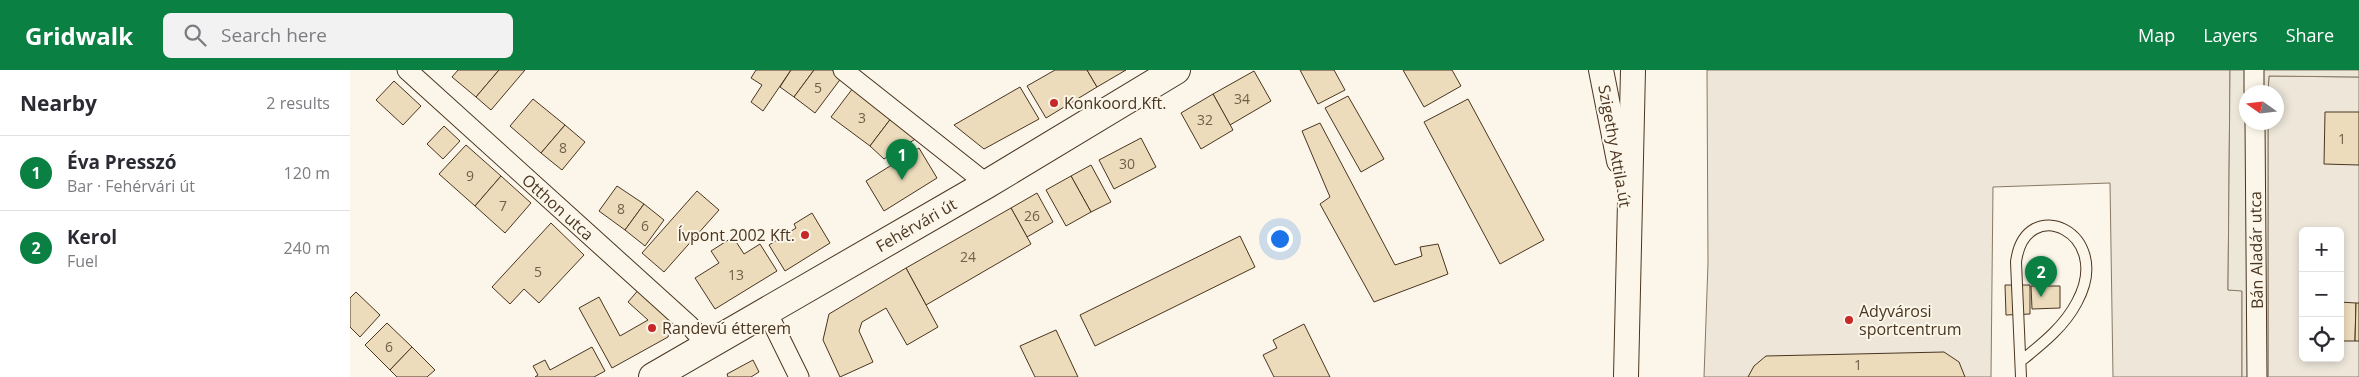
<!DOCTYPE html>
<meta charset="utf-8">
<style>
body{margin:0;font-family:"Open Sans",sans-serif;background:#f2f2f3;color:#2b2b33}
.controls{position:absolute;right:15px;bottom:15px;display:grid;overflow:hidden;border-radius:8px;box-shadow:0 2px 8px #0003}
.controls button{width:45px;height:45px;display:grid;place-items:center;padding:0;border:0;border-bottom:1px solid #e1e1e2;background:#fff;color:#2b2b33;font:25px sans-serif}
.compass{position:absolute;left:1889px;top:15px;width:45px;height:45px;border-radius:50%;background:#fff;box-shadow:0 2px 8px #0003;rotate:284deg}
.you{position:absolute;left:929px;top:168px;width:18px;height:18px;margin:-12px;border:4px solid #fff;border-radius:50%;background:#1a73e8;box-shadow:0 0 0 8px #1a73e833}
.badge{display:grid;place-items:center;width:32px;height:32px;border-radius:50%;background:#0b8043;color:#fff;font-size:16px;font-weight:700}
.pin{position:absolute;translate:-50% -41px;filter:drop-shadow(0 1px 2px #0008)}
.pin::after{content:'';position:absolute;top:26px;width:18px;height:15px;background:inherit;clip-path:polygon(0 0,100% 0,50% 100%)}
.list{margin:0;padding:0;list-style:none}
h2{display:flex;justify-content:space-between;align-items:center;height:65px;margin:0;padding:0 20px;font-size:21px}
h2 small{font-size:16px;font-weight:400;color:#7c7c81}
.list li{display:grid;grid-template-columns:32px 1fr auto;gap:15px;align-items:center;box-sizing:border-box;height:75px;padding:0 20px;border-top:1px solid #e1e1e2}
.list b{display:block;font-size:19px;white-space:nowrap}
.list p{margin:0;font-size:16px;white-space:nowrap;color:#7c7c81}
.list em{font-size:16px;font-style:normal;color:#7c7c81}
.icon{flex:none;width:28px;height:28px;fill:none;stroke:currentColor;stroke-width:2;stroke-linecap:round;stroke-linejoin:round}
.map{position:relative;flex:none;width:2009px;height:307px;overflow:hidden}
header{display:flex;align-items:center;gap:30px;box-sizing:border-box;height:70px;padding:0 25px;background:#0b8043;color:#fff}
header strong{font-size:24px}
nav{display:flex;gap:28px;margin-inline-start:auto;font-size:18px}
.search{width:350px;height:45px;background:#f2f2f3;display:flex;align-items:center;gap:12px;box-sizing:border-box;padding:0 18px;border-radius:8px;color:#7c7c81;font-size:19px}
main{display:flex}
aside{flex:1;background:#fff}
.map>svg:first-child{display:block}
</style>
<header>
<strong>Gridwalk</strong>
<div class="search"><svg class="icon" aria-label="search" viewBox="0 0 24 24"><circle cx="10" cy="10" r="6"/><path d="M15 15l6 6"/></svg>Search here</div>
<nav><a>Map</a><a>Layers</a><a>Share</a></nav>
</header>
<main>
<aside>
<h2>Nearby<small>2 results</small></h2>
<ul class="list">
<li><span class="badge">1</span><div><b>Éva Presszó</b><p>Bar · Fehérvári út</p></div><em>120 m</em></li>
<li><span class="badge">2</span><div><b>Kerol</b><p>Fuel</p></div><em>240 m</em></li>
</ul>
</aside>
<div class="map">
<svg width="2009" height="307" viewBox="0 0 2009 307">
<rect width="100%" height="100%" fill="#fbf6e9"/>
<g fill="#ede6d9" stroke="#887966" fill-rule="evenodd">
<path d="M1357,0h523l-2,220h14v87h-129l-3,-194 -117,4 -2,190h-287l4,-114z"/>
<path d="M1919,6l90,1v300h-91v-254l8,-1v-30h-8zM1953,161h37v127h-37z"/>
</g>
<path fill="#ede7d9" stroke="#887966" d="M1880,0h129v7l-90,-1 -1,16h-22v30l22,1v254h-26v-86l-14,-1z"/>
<g fill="#ecdcbc" stroke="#4a3520">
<path d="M108,0h41l-23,27 -24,-20z"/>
<path d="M149,0h26l-34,40 -15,-13z"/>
<path d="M406,0h35l-28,41 -12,-9 11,-17 -11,-7z"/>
<path d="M441,0h23l-20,27 -14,-10z"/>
<path d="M464,0h18l10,7 -27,36 -21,-16z"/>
<path d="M705,0h32l10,17 -51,31 -19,-32z"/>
<path d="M737,0h39l-29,17z"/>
<path d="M950,0h34l11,20 -27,14z"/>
<path d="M1053,0h49l9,16 -37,21z"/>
<path d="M904,1l17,30 -41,24 -17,-31z"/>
<path d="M44,11l27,25 -18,19 -27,-25z"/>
<path d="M670,17l19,32 -55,30 -30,-24z"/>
<path d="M503,18l39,29 -22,29 -39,-29z"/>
<path d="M863,24l20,36 -32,19 -20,-36z"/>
<path d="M998,26l36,63 -23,13 -36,-64z"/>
<path d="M183,29l32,26 -24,28 -31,-27z"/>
<path d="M1118,29l76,141 -44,24 -76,-142z"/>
<path d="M1975,42h34v53l-35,-1z"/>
<path d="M542,47l25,21 -33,21 -14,-13z"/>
<path d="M970,53l75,142 27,-9 -2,-9 18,-3 10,30 -74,28 -54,-98 10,-7 -28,-66z"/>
<path d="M215,55l20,17 -23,28 -21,-17z"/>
<path d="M94,56l16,15 -17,18 -16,-15z"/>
<path d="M791,68l15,29 -42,22 -15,-29z"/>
<path d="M116,75l35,31 -26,30 -36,-32z"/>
<path d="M569,78l18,30 -53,33 -18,-30z"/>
<path d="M741,95l20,37 -20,10 -20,-36z"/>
<path d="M151,106l30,27 -26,30 -30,-27z"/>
<path d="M721,106l20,36 -25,14 -20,-36z"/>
<path d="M267,116l27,18 -19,26 -26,-19z"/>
<path d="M347,121l22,19 -55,62 -22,-19z"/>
<path d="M687,123l16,29 -26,15 -16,-29z"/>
<path d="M294,134l20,16 -19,26 -20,-16z"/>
<path d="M661,138l20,36 -105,61 -20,-37z"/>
<path d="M462,143l18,30 -45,28 -16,-26 27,-17 -2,-4z"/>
<path d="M201,153l33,32 -45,48 -15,-14 -14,15 -18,-17z"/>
<path d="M890,166l15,31 -160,79 -15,-31z"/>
<path d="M383,167l11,17 16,-10 17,27 -62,38 -20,-31 24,-15 -8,-12z"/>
<path d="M556,198l32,59 -31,18 -21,-37 -24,14 -3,9 14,31 -33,15 -17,-37 6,-26z"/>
<path d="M1655,215h25v29l-24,1z"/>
<path d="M1681,216h29v22l-28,1z"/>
<path d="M290,218l33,30 -5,19 -56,31 -33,-60 20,-11 21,39 28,-16 -20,-18z"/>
<path d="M6,222l24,23 -20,22 -10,-10v-29z"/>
<path d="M1990,232l16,1 -1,38h-15z"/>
<path d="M2006,233h3v38h-4z"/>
<path d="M37,253l25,24 -22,23 -25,-25z"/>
<path d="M954,254l26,53h-56l-11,-22 14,-7 -4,-8z"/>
<path d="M706,260l22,47h-43l-15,-31z"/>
<path d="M62,277l23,23 -8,7h-30l-7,-7z"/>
<path d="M242,277l13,24 -11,6h-59l3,-2 -5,-9 12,-6 5,10z"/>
<path d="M1594,282l15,10 6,15h-217l6,-11 12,-10z"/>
<path d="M403,290l6,12 -8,5h-23l-1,-3z"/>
</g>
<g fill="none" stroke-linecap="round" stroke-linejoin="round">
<defs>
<path id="service" d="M1671,307l-5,-115c9,-70 99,-30 61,40 -13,25 -35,42 -56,59"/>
<g id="minor">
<path d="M57,0l282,255 18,20"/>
<path d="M493,0l144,114"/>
<path d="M1904,0v22"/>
<path d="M1905,52l2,255"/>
<path d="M417,242l32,65"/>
</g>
<g id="tertiary">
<path d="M1251,0l18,91"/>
<path d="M1276,307l7,-307"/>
</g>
<path id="primary" d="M303,307l334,-193 189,-114"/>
</defs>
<use href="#service" stroke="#4a3520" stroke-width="12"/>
<use href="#minor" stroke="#4a3520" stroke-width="21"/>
<use href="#tertiary" stroke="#4a3520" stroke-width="26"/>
<use href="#primary" stroke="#4a3520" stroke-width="30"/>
<use href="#service" stroke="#fbf6e9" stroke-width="10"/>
<use href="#minor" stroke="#fbf6e9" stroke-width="19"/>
<use href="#tertiary" stroke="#fbf6e9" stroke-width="24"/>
<use href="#primary" stroke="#fbf6e9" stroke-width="28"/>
</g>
<g fill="#c62828" stroke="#fbf6e9" stroke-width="2">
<circle cx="704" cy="33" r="5"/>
<circle cx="455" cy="165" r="5"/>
<circle cx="1499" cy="250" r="5"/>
<circle cx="302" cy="258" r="5"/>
</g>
<g text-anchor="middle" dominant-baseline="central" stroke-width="4" stroke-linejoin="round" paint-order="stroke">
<g font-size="14" fill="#725f47">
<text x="468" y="17">5</text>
<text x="892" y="28">34</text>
<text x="512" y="47">3</text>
<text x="855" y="49">32</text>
<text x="1992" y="68">1</text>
<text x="213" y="77">8</text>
<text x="777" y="93">30</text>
<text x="120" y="105">9</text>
<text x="153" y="135">7</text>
<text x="271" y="138">8</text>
<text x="682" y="145">26</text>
<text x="295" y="155">6</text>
<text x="618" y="186">24</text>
<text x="188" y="201">5</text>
<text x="386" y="204">13</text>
<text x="39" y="276">6</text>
<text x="1508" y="294">1</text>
</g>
<g font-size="16" fill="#4a3520" stroke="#fbf6e9" text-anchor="start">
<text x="714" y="33">Konkoord Kft.</text>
<text x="445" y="165" text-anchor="end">Ívpont 2002 Kft.</text>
<text x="1509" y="241">Adyvárosi<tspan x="1509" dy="18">sportcentrum</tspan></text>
<text x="312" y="258">Randevú étterem</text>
</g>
<g font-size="16" fill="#4a3520" stroke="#fbf6e9">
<text transform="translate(1265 76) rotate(80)">Szigethy Attila út</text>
<text transform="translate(208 137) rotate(42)">Otthon utca</text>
<text transform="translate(566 155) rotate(-30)">Fehérvári út</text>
<text transform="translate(1906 180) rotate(-91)">Bán Aladár utca</text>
</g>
</g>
</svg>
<div class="controls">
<button>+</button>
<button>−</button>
<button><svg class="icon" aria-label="locate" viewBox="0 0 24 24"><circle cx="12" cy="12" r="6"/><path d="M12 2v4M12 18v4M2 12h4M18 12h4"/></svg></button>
</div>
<svg class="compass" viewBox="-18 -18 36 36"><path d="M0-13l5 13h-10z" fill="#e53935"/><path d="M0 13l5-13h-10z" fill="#7c7c81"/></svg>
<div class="you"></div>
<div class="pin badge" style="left:552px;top:110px">1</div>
<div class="pin badge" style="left:1691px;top:227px">2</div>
</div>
</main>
